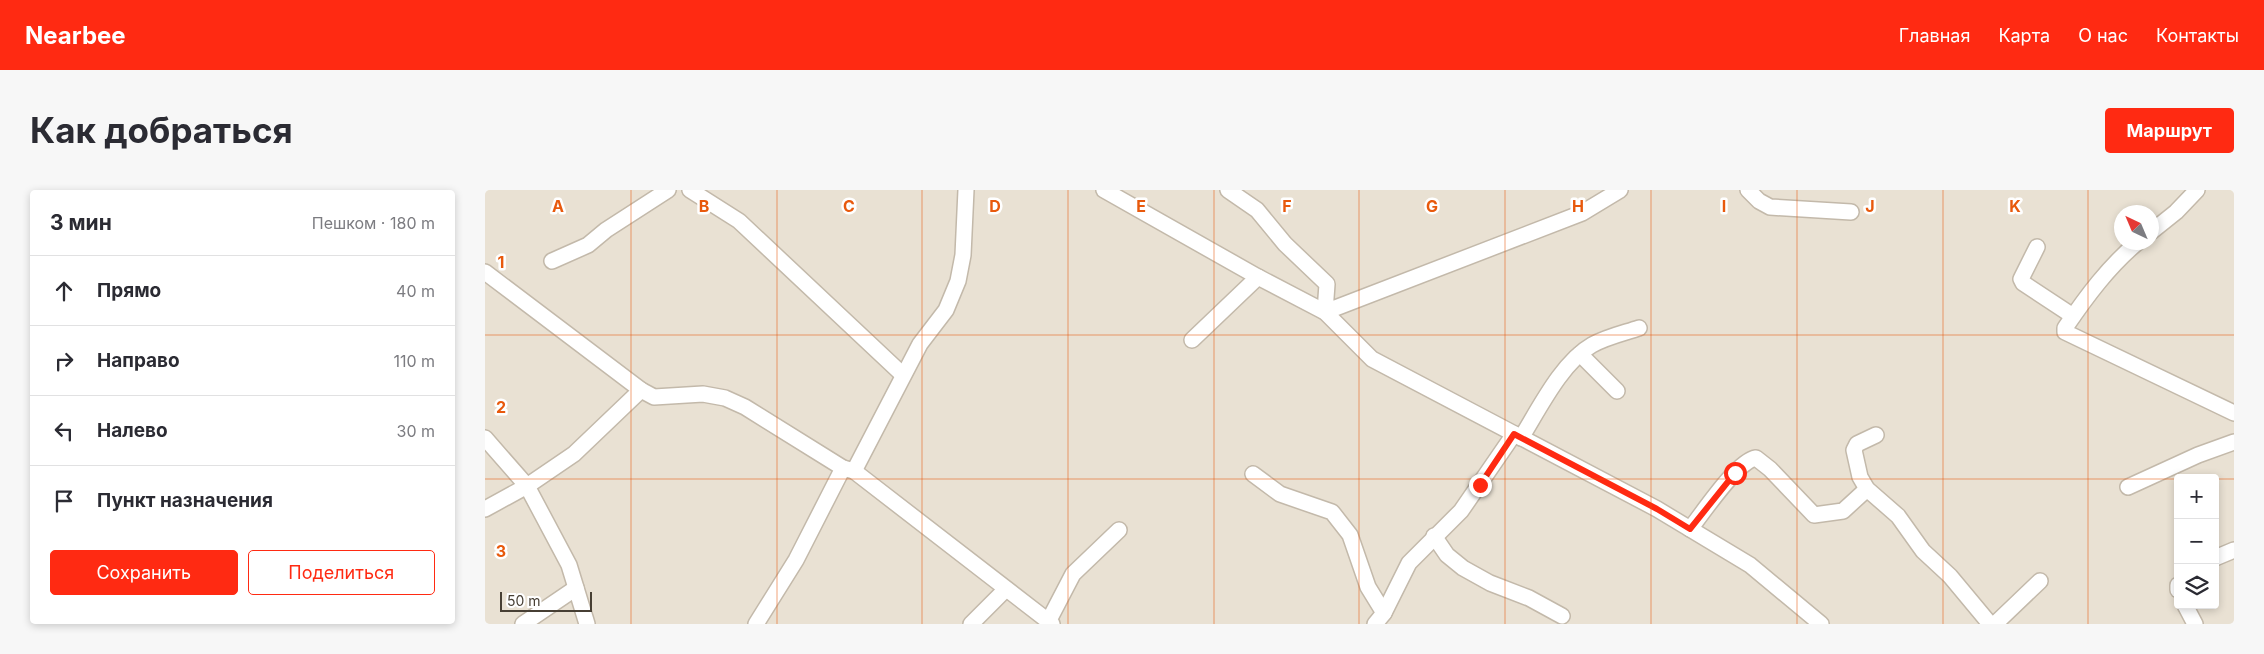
<!DOCTYPE html>
<html lang="ru">
<meta charset="utf-8">
<style>
body{margin:0;font-family:Inter,sans-serif;background:#f7f7f7;color:#2b2b33}
.controls{position:absolute;right:15px;bottom:15px;display:grid;overflow:hidden;border-radius:5px;box-shadow:0 2px 8px #0003}
.controls button{width:45px;height:45px;display:grid;place-items:center;padding:0;border:0;border-bottom:1px solid #e1e1e2;background:#fff;color:#2b2b33;font:25px sans-serif}
.compass{position:absolute;left:1629px;top:15px;width:45px;height:45px;border-radius:50%;background:#fff;box-shadow:0 2px 8px #0003;rotate:316deg}
.scale{position:absolute;left:15px;bottom:12px;width:92px;box-sizing:border-box;padding-left:5px;border:2px solid #473f34;border-top:0;font-size:14px;line-height:18px;white-space:nowrap;color:#473f34;-webkit-text-stroke:4px #fff;paint-order:stroke}
.stop{position:absolute;width:15px;height:15px;margin:-11px;border:4px solid #ff2a12;border-radius:50%;background:#fff}
.stop.end{background:#ff2a12;border-color:#fff;box-shadow:0 1px 5px #0008}
.list{margin:0;padding:0;list-style:none}
h2{display:flex;justify-content:space-between;align-items:center;height:65px;margin:0;padding:0 20px;font-size:21px}
h2 small{font-size:16px;font-weight:400;color:#7c7c81}
.list li{display:grid;grid-template-columns:32px 1fr auto;gap:15px;align-items:center;box-sizing:border-box;height:70px;padding:0 20px;border-top:1px solid #e1e1e2}
.list b{display:block;font-size:19px;white-space:nowrap}
.list em{font-size:16px;font-style:normal;color:#7c7c81}
.actions{display:flex;gap:10px;padding:15px 20px}
.actions a{flex:1;padding:11px 0;border:1px solid #ff2a12;border-radius:5px;text-align:center;font-size:18px;color:#ff2a12}
.actions .main{background:#ff2a12;color:#fff}
.icon{flex:none;width:28px;height:28px;fill:none;stroke:currentColor;stroke-width:2;stroke-linecap:round;stroke-linejoin:round}
.map{position:relative;flex:none;width:1749px;height:434px;overflow:hidden;border-radius:5px}
header{display:flex;align-items:center;gap:30px;box-sizing:border-box;height:70px;padding:0 25px;background:#ff2a12;color:#fff}
header strong{font-size:24px}
nav{display:flex;gap:28px;margin-inline-start:auto;font-size:18px}
.intro{display:flex;align-items:center;justify-content:space-between;box-sizing:border-box;height:120px;padding:0 30px}
h1{margin:0;font-size:35px}
.button{padding:12px 22px;border-radius:5px;background:#ff2a12;color:#fff;font-size:18px;font-weight:700}
main{display:flex;gap:30px;padding:0 30px}
aside{flex:1;background:#fff;border-radius:5px;box-shadow:0 2px 8px #0003}
.map>svg:first-child{display:block}
</style>
<header>
<strong>Nearbee</strong>
<nav><a>Главная</a><a>Карта</a><a>О нас</a><a>Контакты</a></nav>
</header>
<div class="intro"><h1>Как добраться</h1><a class="button">Маршрут</a></div>
<main>
<aside>
<h2>3 мин<small>Пешком · 180 m</small></h2>
<ul class="list">
<li><svg class="icon" aria-label="ahead" viewBox="0 0 24 24"><path d="M12 20V5M6 11l6-6 6 6"/></svg><div><b>Прямо</b></div><em>40 m</em></li>
<li><svg class="icon" aria-label="right" viewBox="0 0 24 24"><path d="M7 20v-9h11M14 6l5 5-5 5"/></svg><div><b>Направо</b></div><em>110 m</em></li>
<li><svg class="icon" aria-label="left" viewBox="0 0 24 24"><path d="M17 20v-9H6M10 6l-5 5 5 5"/></svg><div><b>Налево</b></div><em>30 m</em></li>
<li><svg class="icon" aria-label="arrive" viewBox="0 0 24 24"><path d="M6 21V4h12l-3 4 3 4H6"/></svg><div><b>Пункт назначения</b></div></li>
</ul>
<div class="actions"><a class="main">Сохранить</a><a>Поделиться</a></div>
</aside>
<div class="map">
<svg width="1749" height="434" viewBox="0 0 1749 434">
<rect width="100%" height="100%" fill="#f4efe5"/>
<path fill="#e9e1d3" fill-rule="evenodd" d="M0,0h1749v434h-1749zM1636,22h30v30h-30zM1693,288h37v127h-37z"/>
<g fill="none" stroke-linecap="round" stroke-linejoin="round">
<defs>
<g id="minor">
<path d="M205,0l49,31 164,154"/>
<path d="M619,0l154,87 67,35 47,47 285,150 93,56 71,59"/>
<path d="M743,0l29,20 28,34 42,40 -2,28 257,-99 38,-23"/>
<path d="M1263,0l11,11 11,6 81,5"/>
<path d="M1666,42l25,-20 21,-22"/>
<path d="M1653,52c-29,24 -52,55 -73,86v4l169,81"/>
<path d="M1552,57l-16,32 2,4 50,33"/>
<path d="M67,71l36,-16 18,-15 62,-40"/>
<path d="M0,82l156,118 13,7 49,-3 22,4 20,9 98,61 11,3 198,153"/>
<path d="M707,150l66,-63"/>
<path d="M1095,164l37,37"/>
<path d="M1391,245l-19,9 -3,6 6,27 7,12 31,27 25,35 27,25 40,48"/>
<path d="M0,248l42,48 42,79 18,59"/>
<path d="M1036,248c18,-29 41,-76 71,-93 14,-8 32,-12 47,-17"/>
<path d="M369,281l66,-127 26,-34 12,-29 5,-26 3,-65"/>
<path d="M768,284l27,20 52,18 18,23 18,52 16,26"/>
<path d="M1643,297l70,-32 36,-13"/>
<path d="M0,319l42,-23 47,-32 67,-64"/>
<path d="M1205,339c13,-16 47,-68 66,-71l14,11 44,46 29,-4 24,-22"/>
<path d="M949,346l13,19 16,13 27,15 39,15 33,18"/>
<path d="M1730,368l19,-8"/>
<path d="M1693,395v5"/>
<path d="M1700,415l10,19"/>
<path d="M563,432l25,-48 46,-44"/>
<path d="M38,434l53,-36"/>
<path d="M271,434l40,-64 47,-92"/>
<path d="M486,434l35,-35"/>
<path d="M890,434l9,-11 25,-50 52,-52 53,-77"/>
<path d="M1510,434l45,-43"/>
</g>
</defs>
<use href="#minor" stroke="#c3b9aa" stroke-width="18"/>
<use href="#minor" stroke="#fff" stroke-width="15"/>
</g>
<g fill="none" stroke-linecap="round" stroke-linejoin="round">
<path stroke="#ff2a12" stroke-width="6" d="M995,295l34,-51 143,75 33,20 45,-56"/>
</g>
<path fill="none" stroke="#e8590c" stroke-width="1" stroke-opacity="0.55" d="M146,0v434M292,0v434M437,0v434M583,0v434M729,0v434M874,0v434M1020,0v434M1166,0v434M1312,0v434M1458,0v434M1603,0v434M0,145h1749M0,289h1693M1730,289h19"/>
<g font-size="16" text-anchor="middle" font-weight="bold" fill="#e8590c" stroke="#fff" stroke-width="5" stroke-linejoin="round" paint-order="stroke">
<text x="73" y="22">A</text>
<text x="219" y="22">B</text>
<text x="364" y="22">C</text>
<text x="510" y="22">D</text>
<text x="656" y="22">E</text>
<text x="802" y="22">F</text>
<text x="947" y="22">G</text>
<text x="1093" y="22">H</text>
<text x="1239" y="22">I</text>
<text x="1385" y="22">J</text>
<text x="1530" y="22">K</text>
<text x="16" y="78">1</text>
<text x="16" y="223">2</text>
<text x="16" y="367">3</text>
</g>
</svg>
<div class="controls">
<button>+</button>
<button>−</button>
<button><svg class="icon" aria-label="layers" viewBox="0 0 24 24"><path d="M12 4l9 5-9 5-9-5zM3 14l9 5 9-5"/></svg></button>
</div>
<svg class="compass" viewBox="-18 -18 36 36"><path d="M0-13l5 13h-10z" fill="#e53935"/><path d="M0 13l5-13h-10z" fill="#7c7c81"/></svg>
<div class="scale">50 m</div>
<div class="stop" style="left:1250px;top:283px"></div>
<div class="stop end" style="left:995px;top:295px"></div>
</div>
</main>
